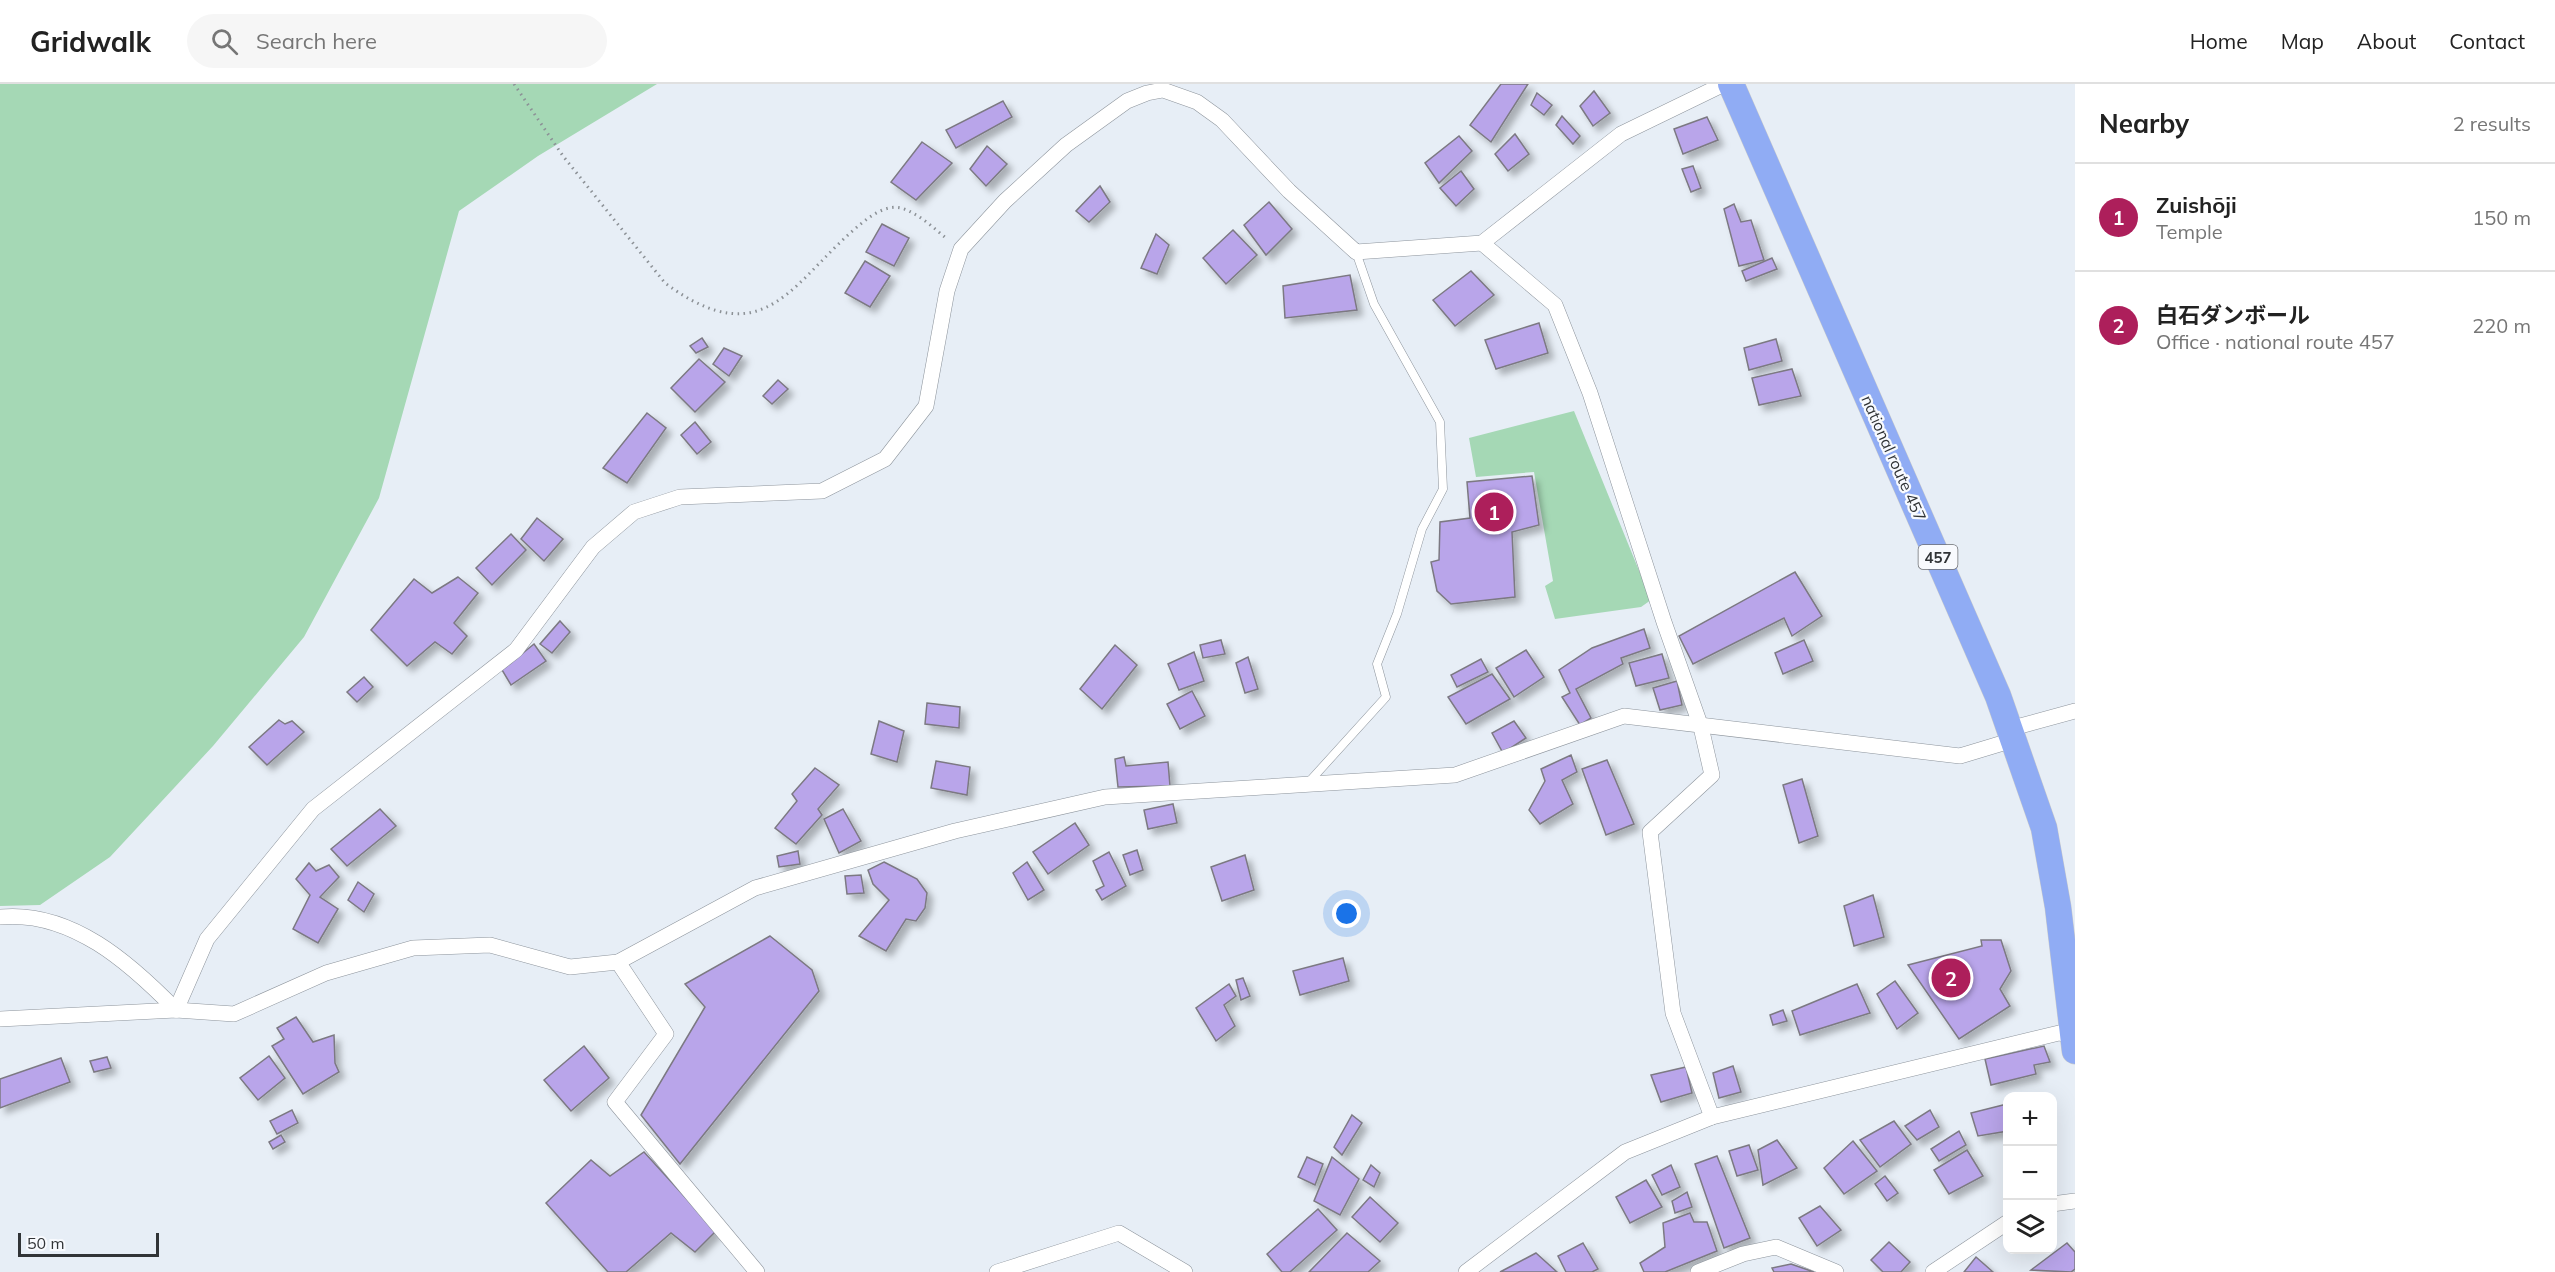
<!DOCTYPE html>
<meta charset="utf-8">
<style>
body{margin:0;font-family:Mulish,"Noto Sans JP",sans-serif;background:#f6f6f6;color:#222}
.controls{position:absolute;right:18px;bottom:18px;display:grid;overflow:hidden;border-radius:12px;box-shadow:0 6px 24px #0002}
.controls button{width:54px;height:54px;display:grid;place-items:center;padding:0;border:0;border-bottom:2px solid #e0e0e0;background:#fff;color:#222;font:30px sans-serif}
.scale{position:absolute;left:18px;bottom:15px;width:141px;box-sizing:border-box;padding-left:6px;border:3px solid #313437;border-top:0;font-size:16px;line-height:21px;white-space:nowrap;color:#313437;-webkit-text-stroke:4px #f8fafe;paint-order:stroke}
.you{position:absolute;left:1347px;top:830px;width:21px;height:21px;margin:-15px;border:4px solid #fff;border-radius:50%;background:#1a73e8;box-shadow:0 0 0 9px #1a73e833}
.badge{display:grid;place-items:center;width:39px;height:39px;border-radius:50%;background:#ad1f5b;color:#fff;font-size:20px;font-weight:700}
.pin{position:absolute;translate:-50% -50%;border:3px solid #fff;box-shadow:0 2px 6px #0006}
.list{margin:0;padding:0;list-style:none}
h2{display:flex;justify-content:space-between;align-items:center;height:78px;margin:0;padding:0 24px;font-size:26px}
h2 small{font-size:20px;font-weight:400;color:#767676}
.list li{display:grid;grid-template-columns:39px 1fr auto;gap:18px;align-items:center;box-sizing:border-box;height:108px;padding:0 24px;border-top:2px solid #e0e0e0}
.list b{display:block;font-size:22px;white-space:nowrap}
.list p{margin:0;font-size:20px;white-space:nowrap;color:#767676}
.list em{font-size:20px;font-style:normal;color:#767676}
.icon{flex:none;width:33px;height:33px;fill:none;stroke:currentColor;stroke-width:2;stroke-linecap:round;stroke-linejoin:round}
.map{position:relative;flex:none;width:2075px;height:1188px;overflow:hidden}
header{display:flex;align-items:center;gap:36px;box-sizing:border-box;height:84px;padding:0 30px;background:#fff;border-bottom:2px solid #e0e0e0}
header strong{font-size:28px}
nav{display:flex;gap:33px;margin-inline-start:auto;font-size:21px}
.search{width:420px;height:54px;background:#f6f6f6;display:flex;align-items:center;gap:15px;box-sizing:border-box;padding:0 21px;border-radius:33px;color:#767676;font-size:22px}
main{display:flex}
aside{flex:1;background:#fff}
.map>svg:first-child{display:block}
</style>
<header>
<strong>Gridwalk</strong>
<div class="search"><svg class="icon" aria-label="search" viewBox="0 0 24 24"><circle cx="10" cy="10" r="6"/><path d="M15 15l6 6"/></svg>Search here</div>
<nav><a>Home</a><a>Map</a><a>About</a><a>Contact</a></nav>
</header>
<main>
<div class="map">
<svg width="2075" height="1188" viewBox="0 0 2075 1188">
<defs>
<filter id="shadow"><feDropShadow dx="5.5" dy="5.5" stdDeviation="3" flood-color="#0004"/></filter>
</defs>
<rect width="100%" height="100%" fill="#e7eef6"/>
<g fill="#a5d8b5">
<path d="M0,0h657l-119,72 -79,55 -80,287 -75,139 -91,109 -103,111 -70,48 -40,1z"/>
<path d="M1574,327l77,189 -10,7 -86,12 -10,-33 8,-5 -19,-109 -58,5 -7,-39z"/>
</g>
<g fill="#b9a5ea" stroke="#7c7982" stroke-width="1.5" filter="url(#shadow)">
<path d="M1501,0h27l-37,58 -21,-17z"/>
<path d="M1594,7l16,22 -17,13 -13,-20z"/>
<path d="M1537,9l15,12 -8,10 -13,-10z"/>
<path d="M1003,17l9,16 -56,31 -10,-18z"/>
<path d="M1562,32l18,20 -7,8 -17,-19z"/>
<path d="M1707,33l11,23 -35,14 -9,-25z"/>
<path d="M1515,50l14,20 -21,17 -13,-17z"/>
<path d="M1459,52l13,15 -33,32 -14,-20z"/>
<path d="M922,58l30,21 -36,37 -25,-18z"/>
<path d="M987,62l20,18 -21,22 -16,-17z"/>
<path d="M1693,82l8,22 -10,4 -9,-23z"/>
<path d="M1461,87l13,18 -18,17 -16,-18z"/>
<path d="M1100,102l10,16 -21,20 -13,-11z"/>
<path d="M1269,118l23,27 -26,26 -22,-30z"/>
<path d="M1734,120l7,18 10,-2 13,40 -25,6 -15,-57z"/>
<path d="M882,140l27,14 -15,28 -28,-14z"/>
<path d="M1233,146l24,25 -31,29 -23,-26z"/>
<path d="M1156,150l13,11 -12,29 -16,-6z"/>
<path d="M1772,174l5,11 -31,12 -4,-10z"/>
<path d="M865,177l25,15 -20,31 -25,-14z"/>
<path d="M1471,187l23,24 -39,31 -22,-26z"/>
<path d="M1350,191l7,35 -72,8 -2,-32z"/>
<path d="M1539,239l9,30 -52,16 -11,-29z"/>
<path d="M702,254l6,9 -12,6 -6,-7z"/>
<path d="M1776,255l6,22 -33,9 -5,-22z"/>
<path d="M724,264l18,8 -13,20 -16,-12z"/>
<path d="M699,275l26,23 -30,30 -24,-24z"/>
<path d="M1792,285l9,27 -42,9 -7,-27z"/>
<path d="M778,296l10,9 -16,15 -9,-8z"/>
<path d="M647,329l19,15 -39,55 -24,-15z"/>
<path d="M695,338l16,20 -14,12 -16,-19z"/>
<path d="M1532,392l7,49 -27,7 3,65 -64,7 -14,-13 -6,-29 8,-2 1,-38 30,-4 -3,-36z"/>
<path d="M537,434l26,21 -19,22 -23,-22z"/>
<path d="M511,450l15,16 -34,35 -16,-17z"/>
<path d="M1795,488l27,44 -30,20 -8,-18 -91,46 -14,-28z"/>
<path d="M458,493l20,16 -24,30 13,13 -15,18 -17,-12 -28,24 -36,-36 43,-51 18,14z"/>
<path d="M560,537l10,11 -18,21 -12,-9z"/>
<path d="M1644,545l6,19 -29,10 2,6 -47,25 15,29 -11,7 -18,-28 8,-4 -11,-23 33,-22z"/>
<path d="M1221,556l4,14 -22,4 -3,-13z"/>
<path d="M1804,556l9,21 -30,13 -8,-21z"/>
<path d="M534,560l12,17 -35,24 -9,-15z"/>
<path d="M1115,561l22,20 -35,44 -22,-20z"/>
<path d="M1526,566l18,27 -30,20 -18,-29z"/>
<path d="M1194,568l10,29 -25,9 -11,-26z"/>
<path d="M1662,570l7,24 -33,8 -7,-23z"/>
<path d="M1248,573l10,32 -13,4 -9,-30z"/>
<path d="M1481,575l7,13 -31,15 -6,-12z"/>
<path d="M1492,590l18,25 -44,25 -18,-27z"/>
<path d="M364,593l9,10 -16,15 -10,-10z"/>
<path d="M1677,597l5,24 -22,5 -7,-22z"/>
<path d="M1192,607l13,25 -25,13 -13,-25z"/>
<path d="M927,619l33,4 -1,21 -34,-4z"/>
<path d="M279,636l6,4 7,-3 12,11 -37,33 -18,-18z"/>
<path d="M879,637l25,10 -7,31 -26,-8z"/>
<path d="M1514,637l12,17 -23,15 -11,-20z"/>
<path d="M1571,671l6,17 -15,8 11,24 -33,20 -11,-14 16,-29 -4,-12z"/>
<path d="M1124,673l2,9 42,-4 2,24 -52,1 -3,-28z"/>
<path d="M1607,676l27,64 -28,11 -24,-66z"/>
<path d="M936,677l34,6 -3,28 -36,-7z"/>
<path d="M815,684l24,17 -21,24 4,6 -26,29 -21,-16 22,-27 -5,-7z"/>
<path d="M1802,695l16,57 -19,7 -16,-58z"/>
<path d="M1173,720l4,19 -29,6 -4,-19z"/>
<path d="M380,725l16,17 -49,40 -16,-17z"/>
<path d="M843,725l18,32 -22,12 -15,-34z"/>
<path d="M1075,739l14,22 -41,29 -15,-22z"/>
<path d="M1137,766l6,20 -13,5 -7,-20z"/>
<path d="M798,767l2,13 -21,3 -2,-11z"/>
<path d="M1109,768l17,34 -24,14 -6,-10 8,-4 -11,-25z"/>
<path d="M1245,771l9,35 -32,11 -11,-34z"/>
<path d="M884,778l33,17 10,14 -2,15 -9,13 -10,-2 -20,32 -27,-15 30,-36 -16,-16 -5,-14z"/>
<path d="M1027,778l17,28 -16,10 -15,-27z"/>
<path d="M309,779l7,8 13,-6 10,12 -19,20 18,12 -20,34 -25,-14 17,-34 -14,-16z"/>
<path d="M861,791l3,18 -17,1 -2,-18z"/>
<path d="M358,798l16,12 -10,18 -16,-12z"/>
<path d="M1873,811l11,42 -30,9 -10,-40z"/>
<path d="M770,852l42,34 7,21 -139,173 -39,-49 64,-108 -20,-23z"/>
<path d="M1981,856h20l10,31 -11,18 10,17 -51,33 -51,-74 74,-19z"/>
<path d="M1343,874l6,23 -49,14 -7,-24z"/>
<path d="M1243,894l7,18 -9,4 -5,-20z"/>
<path d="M1895,897l23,32 -21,16 -20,-35z"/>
<path d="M1229,900l7,12 -12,9 11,21 -19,15 -20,-33z"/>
<path d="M1857,900l13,29 -70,22 -8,-24z"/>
<path d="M1783,926l4,11 -14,4 -3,-10z"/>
<path d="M296,933l17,25 21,-7 1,28 4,9 -36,22 -31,-48 12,-7 -7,-11z"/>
<path d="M584,962l25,32 -38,33 -27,-31z"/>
<path d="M2044,962l6,16 -16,3 2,9 -45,11 -6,-26z"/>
<path d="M269,972l16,22 -27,22 -18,-22z"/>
<path d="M107,973l4,11 -17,4 -4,-11z"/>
<path d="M61,974l9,24 -70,26v-29z"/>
<path d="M1733,982l8,26 -22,6 -6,-25z"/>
<path d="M1686,983l6,26 -31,9 -10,-27z"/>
<path d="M2007,1020l1,27 -30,5 -7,-23z"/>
<path d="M292,1026l6,13 -21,11 -7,-13z"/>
<path d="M1930,1026l9,17 -22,13 -12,-14z"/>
<path d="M1352,1031l10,8 -20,32 -8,-8z"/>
<path d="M1894,1037l17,23 -31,23 -20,-27z"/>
<path d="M1959,1047l7,14 -27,16 -8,-12z"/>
<path d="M281,1051l4,7 -12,7 -4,-7z"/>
<path d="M1777,1056l20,28 -34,17 -5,-35z"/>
<path d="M1853,1057l24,30 -33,23 -20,-26z"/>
<path d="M1749,1061l9,25 -21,6 -8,-25z"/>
<path d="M1967,1066l16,26 -34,18 -15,-24z"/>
<path d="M644,1068l72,79 -21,21 -24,-19 -45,39h-18l-62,-69 45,-43 19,16z"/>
<path d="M1717,1072l33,82 -26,10 -29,-84z"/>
<path d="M1307,1073l16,7 -8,21 -17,-8z"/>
<path d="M1332,1073l27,22 -19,36 -26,-14z"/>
<path d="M1371,1081l9,8 -6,14 -11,-7z"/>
<path d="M1671,1081l9,22 -18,8 -10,-20z"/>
<path d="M1885,1092l13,17 -11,8 -12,-17z"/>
<path d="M1646,1096l16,27 -32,16 -14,-26z"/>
<path d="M1687,1108l5,15 -17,6 -3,-12z"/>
<path d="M1370,1113l28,26 -18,19 -28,-25z"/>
<path d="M1820,1122l21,24 -24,16 -18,-28z"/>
<path d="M1318,1125l19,21 -47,42h-8l-15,-18z"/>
<path d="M1690,1129l4,9h13l10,29 -52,21h-21l-4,-9 25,-16 -2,-24z"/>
<path d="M1347,1149l33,28 -12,11h-59z"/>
<path d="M1889,1158l21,20 -9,10h-18l-12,-12z"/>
<path d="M1583,1159l15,26 -6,3h-26l-8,-16z"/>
<path d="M2067,1159l8,9v17l-4,3 -40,-2z"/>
<path d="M1536,1169l21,19h-57z"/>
<path d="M1976,1173l17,15h-29z"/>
<path d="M1791,1180l23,8h-40l-2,-4z"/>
</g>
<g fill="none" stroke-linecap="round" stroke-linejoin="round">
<defs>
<path id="service" d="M1308,699l78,-86 -9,-33 20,-50 25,-85 21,-40 -3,-67 -66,-118 -18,-52"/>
<g id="minor">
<path d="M1482,159l73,62 35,88 74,229 37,105 11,48 -62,57 23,181 39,104"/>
<path d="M2009,645l66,-18"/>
<path d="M0,833c71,-7 130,46 176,93"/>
<path d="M618,878l48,72 -51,68 142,170"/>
<path d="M176,926l31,-71 106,-130 203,-159 77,-103 41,-35 46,-15 142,-6 63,-32 41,-53 21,-115 14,-42 44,-48 61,-56 61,-44 20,-8 16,-3 34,12 25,18 67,71 67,61 126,-9 139,-109 103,-50"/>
<path d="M0,935l176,-9 58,4 92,-41 87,-25 77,-3 80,22 48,-5 137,-74 200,-57 150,-34 350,-22 169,-59 336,40 53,-16"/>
<path d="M2052,1120l23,-3"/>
<path d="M997,1188l122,-39 66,39"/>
<path d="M1466,1188l159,-120 87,-35 347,-84 14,3"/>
<path d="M1698,1188l45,-18 33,-7 60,25"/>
<path d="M1933,1188l75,-50"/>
</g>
<path id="trunk" d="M1731,0l267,612 46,132 14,79 17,144"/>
</defs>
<use href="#service" stroke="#8d949c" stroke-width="9"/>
<use href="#minor" stroke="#8d949c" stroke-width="16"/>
<use href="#trunk" stroke="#c9cacb" stroke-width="27"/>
<path stroke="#8c9196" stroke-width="3" stroke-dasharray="1.5 4.5" stroke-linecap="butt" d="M514,0l49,72 102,127c104,77 129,-8 202,-64 10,-7 22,-14 34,-11 17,5 33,20 46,31"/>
<use href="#service" stroke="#fff" stroke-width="8"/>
<use href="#minor" stroke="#fff" stroke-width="15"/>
<use href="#trunk" stroke="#90acf4" stroke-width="26"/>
</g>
<g text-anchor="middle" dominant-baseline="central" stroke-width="4.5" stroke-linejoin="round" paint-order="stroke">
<rect fill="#f8fafe" stroke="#6d6f73" stroke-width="1.5" x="1918.5" y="461" width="39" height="24" rx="4.5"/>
<g font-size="15" font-weight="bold" fill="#313437">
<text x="1938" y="473">457</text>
</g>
<g font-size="16" fill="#313437" stroke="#f8fafe">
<text transform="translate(1894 374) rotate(66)">national route 457</text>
</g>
</g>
</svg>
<div class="controls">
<button>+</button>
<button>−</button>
<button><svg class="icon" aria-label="layers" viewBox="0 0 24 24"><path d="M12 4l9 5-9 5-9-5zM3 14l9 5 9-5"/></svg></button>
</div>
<div class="scale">50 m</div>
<div class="you"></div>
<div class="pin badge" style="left:1494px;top:428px">1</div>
<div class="pin badge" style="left:1951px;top:894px">2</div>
</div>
<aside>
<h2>Nearby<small>2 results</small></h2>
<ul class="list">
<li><span class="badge">1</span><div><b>Zuishōji</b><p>Temple</p></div><em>150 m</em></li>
<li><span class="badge">2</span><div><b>白石ダンボール</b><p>Office · national route 457</p></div><em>220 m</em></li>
</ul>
</aside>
</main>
